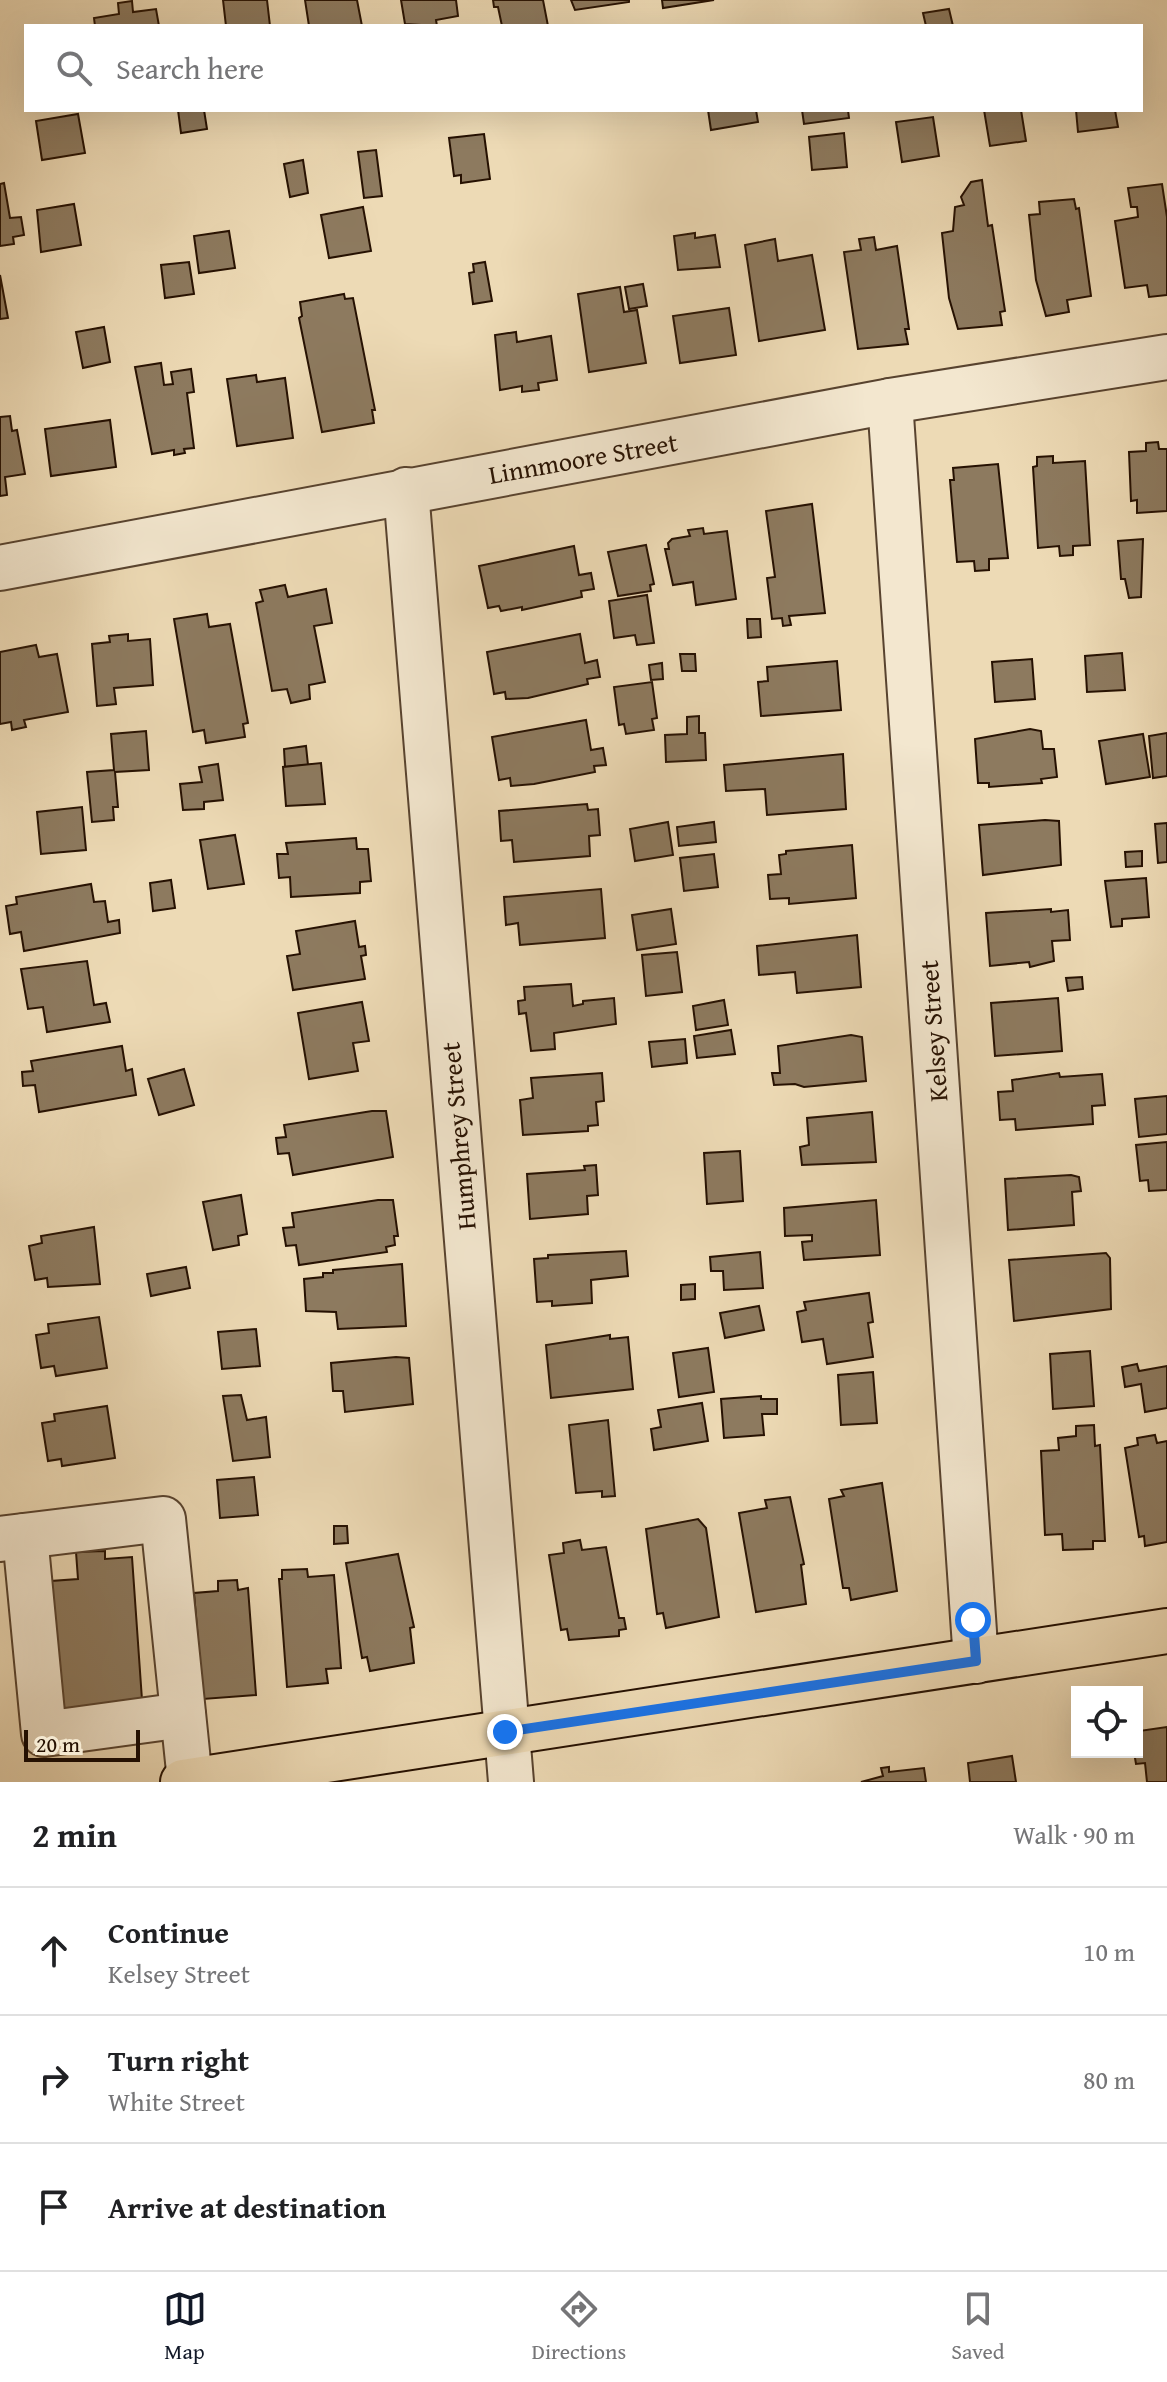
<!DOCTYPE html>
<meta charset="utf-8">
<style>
body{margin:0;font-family:"Gentium Book Plus",serif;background:#f6f6f6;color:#202124}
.controls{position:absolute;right:24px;bottom:24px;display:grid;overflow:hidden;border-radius:0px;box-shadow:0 8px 32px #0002}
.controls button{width:72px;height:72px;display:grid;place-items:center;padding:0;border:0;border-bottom:2px solid #e0e0e0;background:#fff;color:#202124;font:40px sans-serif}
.scale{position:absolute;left:24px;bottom:20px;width:116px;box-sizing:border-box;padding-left:8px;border:4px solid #261102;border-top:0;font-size:22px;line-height:28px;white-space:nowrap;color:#261102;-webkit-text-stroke:6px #f3e7cf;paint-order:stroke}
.stop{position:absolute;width:24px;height:24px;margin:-18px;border:6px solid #1a73e8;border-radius:50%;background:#fff}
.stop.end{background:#1a73e8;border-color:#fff;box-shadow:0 2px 8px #0008}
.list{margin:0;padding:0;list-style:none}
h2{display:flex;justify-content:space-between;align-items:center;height:104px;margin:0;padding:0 32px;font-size:34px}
h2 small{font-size:26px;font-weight:400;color:#757577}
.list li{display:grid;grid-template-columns:52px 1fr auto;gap:24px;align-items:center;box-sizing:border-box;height:128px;padding:0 32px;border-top:2px solid #e0e0e0}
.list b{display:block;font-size:30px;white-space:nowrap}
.list p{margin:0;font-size:26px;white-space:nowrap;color:#757577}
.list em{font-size:26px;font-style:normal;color:#757577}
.icon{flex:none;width:44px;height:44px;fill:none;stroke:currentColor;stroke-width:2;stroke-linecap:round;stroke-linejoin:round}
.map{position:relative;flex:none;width:1167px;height:1782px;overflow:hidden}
.search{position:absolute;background:#fff;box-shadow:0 8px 32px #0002;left:24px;right:24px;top:24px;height:88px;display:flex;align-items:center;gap:20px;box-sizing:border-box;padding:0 28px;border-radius:0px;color:#757577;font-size:30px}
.sheet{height:488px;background:#fff}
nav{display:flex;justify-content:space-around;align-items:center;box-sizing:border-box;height:112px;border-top:2px solid #e0e0e0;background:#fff;font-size:22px;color:#757577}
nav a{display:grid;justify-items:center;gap:4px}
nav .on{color:#111827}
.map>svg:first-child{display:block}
</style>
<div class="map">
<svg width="1167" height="1782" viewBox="0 0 1167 1782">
<rect width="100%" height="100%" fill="#eddab5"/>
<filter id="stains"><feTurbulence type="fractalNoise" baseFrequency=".0025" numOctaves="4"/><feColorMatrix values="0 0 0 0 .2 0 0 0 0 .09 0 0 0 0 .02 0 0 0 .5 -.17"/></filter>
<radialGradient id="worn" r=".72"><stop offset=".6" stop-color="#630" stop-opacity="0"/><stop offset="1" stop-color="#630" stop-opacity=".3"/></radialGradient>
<g fill="#8d7a5f" stroke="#261102" stroke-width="2">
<path d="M223,0h44l3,26h-44z"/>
<path d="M305,0h52l5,26h-53z"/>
<path d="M401,0h55l2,16 -22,4 1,6 -32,-2z"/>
<path d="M493,0h50l5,26h-46l-4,-19h-4z"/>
<path d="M571,0h58v2l-54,8z"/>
<path d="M662,0h52l-51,8z"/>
<path d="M132,1l1,11 23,-3 3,17h-64l-1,-8 25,-4 -1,-11z"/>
<path d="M949,9l4,17h-27l-3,-13z"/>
<path d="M178,110h26l3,19 -26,4z"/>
<path d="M708,110h48l2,12 -47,8z"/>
<path d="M802,110h46l1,8 -45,6z"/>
<path d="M984,110h37l5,31 -36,5z"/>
<path d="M1076,110h39l3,17 -40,5z"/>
<path d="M78,114l7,39 -43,7 -6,-39z"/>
<path d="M933,117l6,39 -37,6 -6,-40z"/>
<path d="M844,133l3,34 -35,3 -3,-33z"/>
<path d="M484,134l6,45 -29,4v-8l-7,1 -5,-38z"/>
<path d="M376,150l6,46 -18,2 -6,-46z"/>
<path d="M303,160l5,33 -18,4 -6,-33z"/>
<path d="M982,180l6,46 4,-1 13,86 -5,1 2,13 -44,4 -9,-31 -7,-65 11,-2 2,-24 9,-2 -3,-8 10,-15z"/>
<path d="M4,183l6,35 11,-1 3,18 -11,2 1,7 -14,2v-62z"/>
<path d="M1162,184l5,33v78l-18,2 -2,-12 -22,3 -10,-67 23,-4 -1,-10h-6l-3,-19z"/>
<path d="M1074,199l2,10 3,-1 12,88 -24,4 2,12 -23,4 -10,-36 -7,-65 11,-1 -1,-12z"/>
<path d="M74,204l7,41 -40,7 -4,-42z"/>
<path d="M363,207l8,44 -42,7 -8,-43z"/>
<path d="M229,231l6,37 -36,5 -5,-37z"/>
<path d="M695,233v5l20,-3 5,32 -42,3 -4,-34z"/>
<path d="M874,237l2,13 21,-4 12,83h-4l3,15 -50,5 -14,-97 17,-2 -2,-11z"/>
<path d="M775,239l3,22 34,-6 13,75 -66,11 -14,-96z"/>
<path d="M189,262l5,32 -29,4 -4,-33z"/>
<path d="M485,262l7,39 -19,3 -4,-31 5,-1 -1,-8z"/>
<path d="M0,275l8,43 -8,1z"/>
<path d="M643,284l4,22 -18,3 -4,-22z"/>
<path d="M620,287l4,25 13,-2 9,53 -57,9 -11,-78z"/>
<path d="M344,294l1,5 8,-1 22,112h-3l2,13 -52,9 -23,-114 3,-2 -2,-14z"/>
<path d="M729,308l7,47 -56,8 -7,-47z"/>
<path d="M104,327l6,35 -27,6 -7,-36z"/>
<path d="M516,332l1,10 34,-6 6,44 -19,3 1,7 -17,2v-6l-22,4 -5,-55z"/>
<path d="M161,363l3,22 9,-1 -2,-12 20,-3 3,23 -7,1 7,55 -10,1 1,4 -11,2v-5l-22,4 -17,-87z"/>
<path d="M256,375l1,7 28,-4 8,60 -56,8 -10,-67z"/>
<path d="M10,416l2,15 5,-1 8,44 -20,3 2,18 -7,1v-79z"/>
<path d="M110,420l6,47 -65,9 -6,-47z"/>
<path d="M1158,442l1,7h8v62l-30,2v-13l-6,1 -2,-49 17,-1v-8z"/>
<path d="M1053,456v7l32,-2 5,84 -17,1v9l-13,1 -1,-10 -21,2 -5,-81 4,-1v-9z"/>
<path d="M998,464l10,94 -19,1v11l-14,1 -1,-10 -17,1 -7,-82h4l-1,-12z"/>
<path d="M812,504l13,109 -36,3 2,9 -8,1 -1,-8 -10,1 -5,-41 8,-1 -9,-66z"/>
<path d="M703,528l1,6 23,-3 9,68 -40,6 -3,-23 -20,3 -8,-36h4l-1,-6 4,-4 18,-3 -2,-6z"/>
<path d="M1143,539l-2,58 -12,1 -4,-19h-4l-3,-38z"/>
<path d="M646,545l8,39 -4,1 1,6 -33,5 -10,-44z"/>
<path d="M574,546l5,29 12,-2 3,16 -13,2 1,6 -60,13v-3l-21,4 -2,-5 -11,2 -9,-42z"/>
<path d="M285,585l3,12 38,-8 6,34 -18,3 11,56 -16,3 1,14 -19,4 -4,-14 -15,2 -16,-88 7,-2 -3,-11z"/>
<path d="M647,595l7,48 -17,2 -2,-10 -21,3 -5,-37z"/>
<path d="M207,614l2,13 21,-3 18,99 -5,1 2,13 -39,6 -2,-13 -11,2 -19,-113z"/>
<path d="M747,619h13l1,18 -13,1z"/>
<path d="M128,634v7l22,-2 3,46 -39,3 2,16 -19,2 -5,-62 18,-2 -1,-6z"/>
<path d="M580,634l5,29 12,-3 3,17 -13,2 1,5 -60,14 -22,1 -1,-7 -11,2 -7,-42z"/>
<path d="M36,645l3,12 18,-3 11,58 -44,8 2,7 -14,3 -1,-8 -11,2v-72z"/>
<path d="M1122,653l3,37 -38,2 -2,-36z"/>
<path d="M680,654h15l1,17h-14z"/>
<path d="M1032,659l3,40 -40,3 -3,-40z"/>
<path d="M837,661l4,49 -80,6 -3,-34 10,-1 -1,-14z"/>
<path d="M662,663l1,16 -12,1 -2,-15z"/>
<path d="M652,682l5,36 -5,1 2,11 -28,4 -2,-10 -5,1 -5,-38z"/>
<path d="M699,716v17h6l1,27 -40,2 -1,-27 22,-1v-17z"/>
<path d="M586,720l5,30 12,-2 3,17 -12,1 1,6 -61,12 -23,2 -1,-8 -11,2 -7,-43z"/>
<path d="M1030,729l11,2 2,18h11l3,28 -16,2 1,4 -53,4v-4h-11l-3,-44z"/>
<path d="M146,731l3,39 -34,2 3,35h-5l1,13 -22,2 -5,-50 27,-2 -3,-36z"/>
<path d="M1167,733v43l-14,2 -4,-42z"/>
<path d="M1143,734l7,43 -44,7 -7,-43z"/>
<path d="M306,746l2,19 -23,2 -1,-18z"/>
<path d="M843,754l3,55 -79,6 -2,-26 -39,2 -2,-26z"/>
<path d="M321,763l4,41 -39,2 -3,-39z"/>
<path d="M218,764l5,36 -19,2v7l-21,1 -3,-26 22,-2 -3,-15z"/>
<path d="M587,804l1,6 10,-1 2,26 -11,1 1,20 -76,6 -2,-22 -11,1 -2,-30z"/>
<path d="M82,807l4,43 -45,4 -4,-42z"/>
<path d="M1045,820l14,1 2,44 -78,10 -4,-50z"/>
<path d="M668,822l5,33 -38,6 -5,-32z"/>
<path d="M714,822l2,20 -37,4 -2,-19z"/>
<path d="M1167,823v39l-9,1 -3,-39z"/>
<path d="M235,835l9,49 -36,5 -8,-49z"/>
<path d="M356,838l1,11h11l3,32 -11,1v11l-69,4 -1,-20 -11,1 -2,-24h11l-2,-11z"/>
<path d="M852,845l4,53 -67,6v-6l-19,1 -2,-24 13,-1 -2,-19 7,-1v-3z"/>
<path d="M1142,851v15l-16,1 -1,-15z"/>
<path d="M714,854l4,33 -34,4 -4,-33z"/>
<path d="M1146,878l3,39 -27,2v7l-11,1 -6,-46z"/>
<path d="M171,880l4,28 -22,3 -3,-28z"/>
<path d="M91,884l3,18 11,-1 3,21 11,-2 1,13 -96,18 -3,-19 -11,2 -4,-28 11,-2 -1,-7z"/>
<path d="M601,889l4,49 -85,7 -2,-22 -12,2 -2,-28z"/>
<path d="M671,909l5,35 -39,6 -5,-35z"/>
<path d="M1051,909v3l17,-2 2,30 -18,1 2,20 -24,6 -1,-5 -39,4 -4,-53z"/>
<path d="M355,921l4,26 6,-1 1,9 -5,1 4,23 -72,11 -6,-34 13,-2 -4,-23z"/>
<path d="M857,935l4,52 -64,6 -2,-21 -36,3 -2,-29z"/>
<path d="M677,952l5,40 -36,4 -4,-41z"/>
<path d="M87,961l7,44 12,-2 4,19 -63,10 -4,-25 -15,2 -7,-40z"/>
<path d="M1082,977l1,12 -15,2 -2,-13z"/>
<path d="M571,984l2,22 10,-2v-3l31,-3 2,26 -62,9 1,16 -24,2 -5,-38 -7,1 -1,-13 7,-1 -1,-13z"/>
<path d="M1058,998l4,53 -67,5 -4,-53z"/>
<path d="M724,1000l4,25 -32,5 -3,-24z"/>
<path d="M362,1002l7,39 -16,2 5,28 -49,8 -11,-66z"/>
<path d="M731,1030l4,24 -38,4 -3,-22z"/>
<path d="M851,1035l11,2 4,44 -62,6 -9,-3 -21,1 -2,-12h8l-2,-27z"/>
<path d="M685,1039l2,24 -35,4 -3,-25z"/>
<path d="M122,1046l4,25 6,-2 4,26 -97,17 -4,-27 -12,1 -1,-14 11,-1 -2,-10z"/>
<path d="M184,1069l10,36 -35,10 -11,-36z"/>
<path d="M602,1073l2,28 -8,1 2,23 -10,1v5l-65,4 -3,-35 13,-2 -2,-20z"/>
<path d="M1059,1073l1,4 42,-3 3,31 -13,1 1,18 -77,6 -1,-11 -15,1 -2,-28 15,-1 -1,-11z"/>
<path d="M1167,1096v38l-28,3 -4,-38z"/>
<path d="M372,1111h14l7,46 -100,18 -4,-22 -11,1 -2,-16 10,-1 -2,-12z"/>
<path d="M872,1112l4,50 -74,3 -2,-18 9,-2 -2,-27z"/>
<path d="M1167,1142v48l-18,1 -1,-11 -8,1 -4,-36z"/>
<path d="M740,1151l3,50 -36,3 -3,-51z"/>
<path d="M596,1165l2,30 -11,1 1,18 -58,5 -3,-45 58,-4 -1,-4z"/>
<path d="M1071,1175l8,2 2,14 -9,1 2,33 -66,5 -3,-51z"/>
<path d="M241,1195l6,39 -9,2 1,9 -26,5 -10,-48z"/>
<path d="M378,1200h15l5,36h-4l1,9 -9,2 1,5 -88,13 -3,-20 -10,1 -3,-18 11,-1 -2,-14z"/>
<path d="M876,1200l4,55 -76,5 -2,-18 10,-1v-6l-27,1 -1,-28z"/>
<path d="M94,1227l6,57 -52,3 -1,-9 -12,2 -6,-34 13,-3 -1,-7z"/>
<path d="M626,1251l2,25 -37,4 1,23 -40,3v-5l-15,1 -3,-43 14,-1v-3z"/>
<path d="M760,1252l3,36 -39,2 -1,-19h-12l-1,-14z"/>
<path d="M1106,1253l4,5 1,51 -97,12 -5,-61z"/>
<path d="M402,1264l4,62 -68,3 -2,-17 -30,-1 -2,-32 19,-2v-4h10v-3z"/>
<path d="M186,1267l4,21 -39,8 -4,-22z"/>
<path d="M695,1284v15l-14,1v-15z"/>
<path d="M869,1293l4,29 -5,1 5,34 -46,7 -4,-25 -21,3 -5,-30 9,-2 -2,-8z"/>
<path d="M759,1306l5,24 -39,8 -5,-25z"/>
<path d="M99,1317l8,51 -51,8 -2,-10 -13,2 -5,-33 13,-2 -1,-9z"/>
<path d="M256,1329l4,37 -38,3 -4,-37z"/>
<path d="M610,1335v4l18,-2 5,52 -82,9 -5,-53z"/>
<path d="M708,1348l6,44 -35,5 -6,-44z"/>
<path d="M1090,1351l4,55 -41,3 -3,-55z"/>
<path d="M396,1357l13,1 4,46 -68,8 -2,-21h-10l-2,-28z"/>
<path d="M1137,1364l2,7 28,-5v42l-22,4 -4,-28 -16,3 -3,-20z"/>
<path d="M873,1372l4,51 -36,2 -3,-50z"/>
<path d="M241,1395l6,25 19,-3 4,40 -37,4 -10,-65z"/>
<path d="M761,1396v3h16v15h-15l2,21 -40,3 -3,-39z"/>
<path d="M702,1403l6,38 -54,9 -3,-21 10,-2 -3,-17z"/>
<path d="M107,1406l8,52 -53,8 -1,-7 -13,2 -6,-38 13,-2 -1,-7z"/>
<path d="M608,1420l7,76 -13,1v-6l-26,2 -7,-68z"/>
<path d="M1094,1425l1,21 5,-1 5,96h-12v8l-30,1 -1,-16 -17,1 -4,-84 18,-1 -1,-12 18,-2v-10z"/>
<path d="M1155,1435l2,8 10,-2v101l-22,4 -1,-10 -5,1 -14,-89 13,-3 -1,-7z"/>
<path d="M254,1477l4,38 -38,3 -3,-38z"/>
<path d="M882,1483l15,108 -46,9 -2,-12h-6l-14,-89 15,-3 -3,-6z"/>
<path d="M790,1497l14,67 -3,1 5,39 -50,8 -17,-99 28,-5 -2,-8z"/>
<path d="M698,1519l8,9 13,89 -53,11 -3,-15 -6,1 -11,-85z"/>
<path d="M334,1526h13l1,17 -14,1z"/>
<path d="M580,1540l2,10 24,-3 13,71h5l2,11 -7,1v6l-50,4 -2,-11 -6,1 -12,-75 15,-2 -1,-10z"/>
<path d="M105,1551v8l27,-2 10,143 -73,12 -9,-8 -9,-123 27,-2 -2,-27z"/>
<path d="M398,1554l16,73 -4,1 4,35 -44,8 -3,-14 -5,1 -16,-95z"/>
<path d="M307,1569l1,8 26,-2 7,93 -15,1 2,14 -41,4 -8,-108h3v-9z"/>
<path d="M237,1580l1,10 10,-2 8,107 -53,4 -9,-106 24,-2v-10z"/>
<path d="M1167,1727v55h-20l-2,-19 -9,1 -2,-12h3v-10l4,-1 -2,-10z"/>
<path d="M1012,1756l4,26h-46l-2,-19z"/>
<path d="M889,1767v5l35,-4 2,14h-65l22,-6 -2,-8z"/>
</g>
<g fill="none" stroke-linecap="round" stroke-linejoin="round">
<defs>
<g id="minor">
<path d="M890,401l86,1260"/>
<path d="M406,490l105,1292"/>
<path d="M0,568l890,-167 277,-44"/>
<path d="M25,1536l19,198 139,-19"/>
<path d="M0,1539l163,-20 27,262"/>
</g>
<path id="major" d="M183,1782l984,-151"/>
</defs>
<use href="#minor" stroke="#58432f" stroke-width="48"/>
<use href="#major" stroke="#261102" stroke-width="48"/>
<use href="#minor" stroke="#f3e7cf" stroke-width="44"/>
<use href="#major" stroke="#eddab5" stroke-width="44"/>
</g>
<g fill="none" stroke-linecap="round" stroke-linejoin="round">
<path stroke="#1a73e8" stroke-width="10" d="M505,1732l471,-71 -3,-41"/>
</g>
<g text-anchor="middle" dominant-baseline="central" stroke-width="8" stroke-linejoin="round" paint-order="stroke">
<g font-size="26" fill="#261102" stroke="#f3e7cf">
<text transform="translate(583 458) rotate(-10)">Linnmoore Street</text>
<text transform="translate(933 1031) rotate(-94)">Kelsey Street</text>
<text transform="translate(458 1136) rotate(-95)">Humphrey Street</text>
</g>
</g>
<rect width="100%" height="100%" filter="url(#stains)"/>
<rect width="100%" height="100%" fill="url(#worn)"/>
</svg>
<div class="controls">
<button><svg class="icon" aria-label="locate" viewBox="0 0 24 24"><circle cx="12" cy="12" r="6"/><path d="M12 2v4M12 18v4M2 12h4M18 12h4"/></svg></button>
</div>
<div class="scale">20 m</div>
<div class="stop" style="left:973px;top:1620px"></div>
<div class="stop end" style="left:505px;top:1732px"></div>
<div class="search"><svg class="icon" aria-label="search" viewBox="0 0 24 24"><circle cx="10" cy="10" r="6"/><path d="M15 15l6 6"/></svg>Search here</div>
</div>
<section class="sheet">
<h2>2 min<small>Walk · 90 m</small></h2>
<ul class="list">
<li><svg class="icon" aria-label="ahead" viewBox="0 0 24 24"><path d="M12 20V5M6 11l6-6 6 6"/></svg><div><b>Continue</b><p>Kelsey Street</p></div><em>10 m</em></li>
<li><svg class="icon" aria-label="right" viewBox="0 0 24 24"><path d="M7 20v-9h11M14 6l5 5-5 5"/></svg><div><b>Turn right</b><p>White Street</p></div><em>80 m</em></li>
<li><svg class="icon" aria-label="arrive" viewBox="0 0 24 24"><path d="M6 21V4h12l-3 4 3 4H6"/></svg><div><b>Arrive at destination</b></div></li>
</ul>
</section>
<nav>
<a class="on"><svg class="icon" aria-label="map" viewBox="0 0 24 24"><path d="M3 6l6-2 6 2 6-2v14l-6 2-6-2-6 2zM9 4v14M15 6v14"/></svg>Map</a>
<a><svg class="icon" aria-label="directions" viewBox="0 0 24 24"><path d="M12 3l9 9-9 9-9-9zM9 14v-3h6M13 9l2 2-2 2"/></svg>Directions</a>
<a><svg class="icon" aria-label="saved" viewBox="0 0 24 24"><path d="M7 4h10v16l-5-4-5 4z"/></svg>Saved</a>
</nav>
